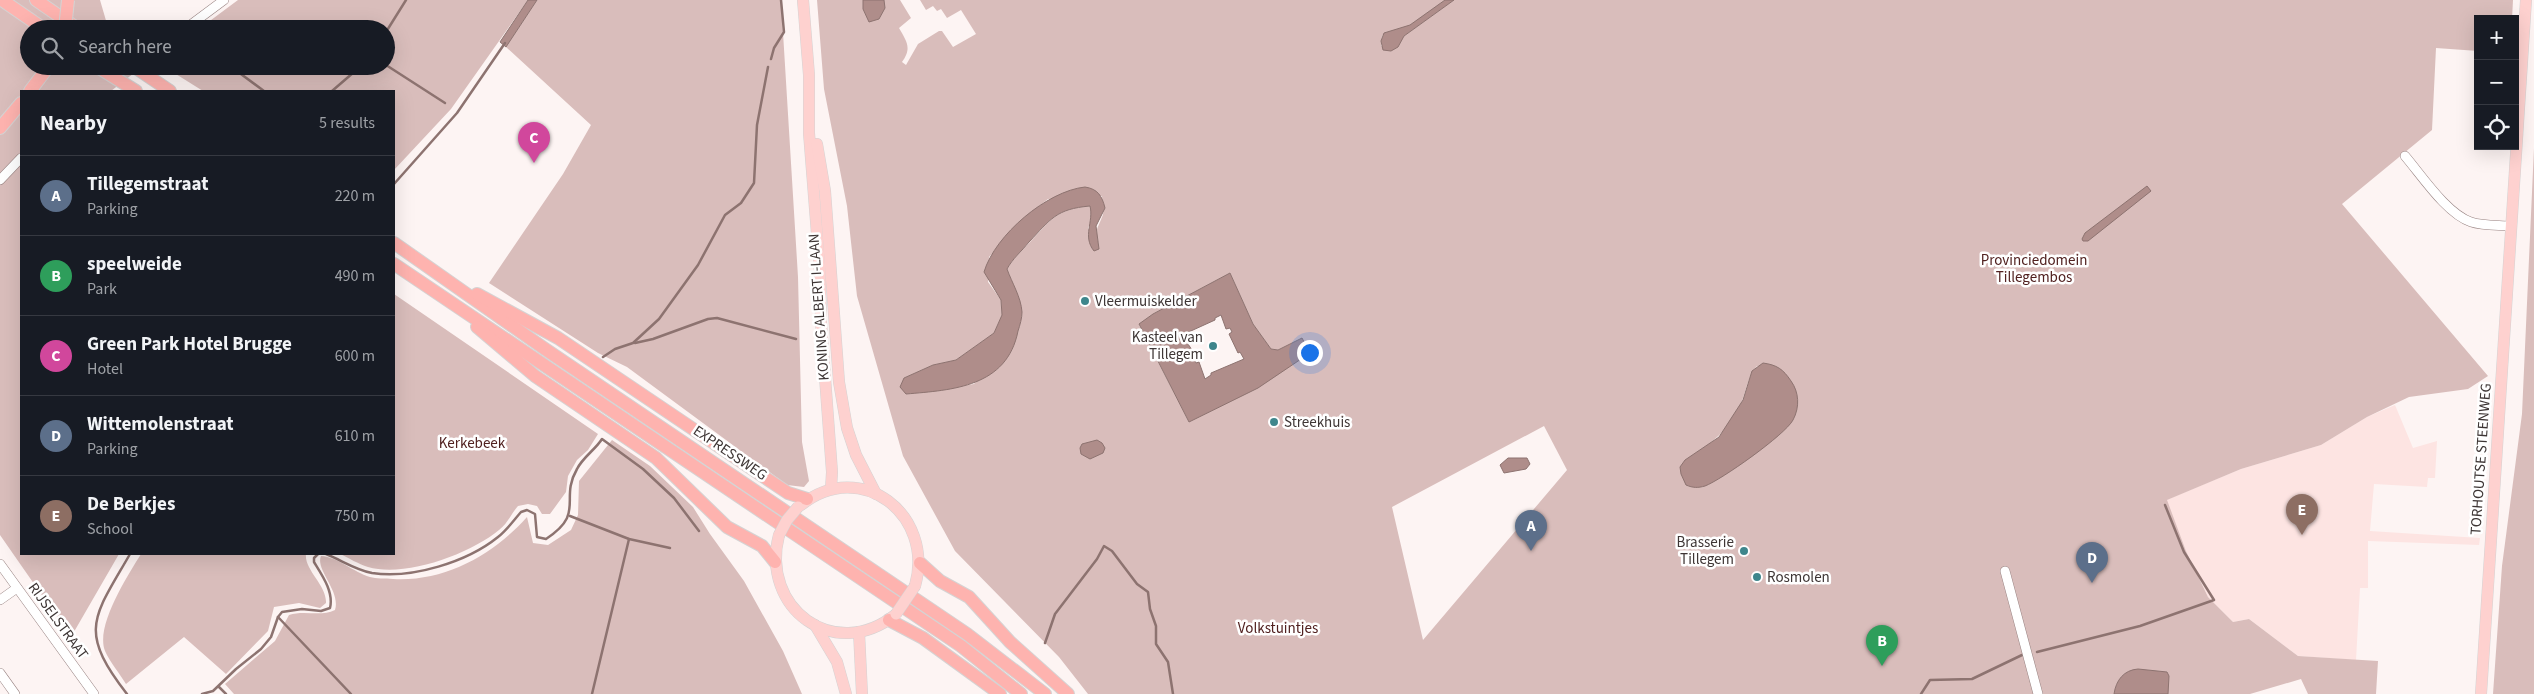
<!DOCTYPE html>
<meta charset="utf-8">
<style>
body{margin:0;font-family:"Source Sans 3",sans-serif;background:#242831;color:#f1f3f6}
.controls{position:absolute;right:15px;top:15px;display:grid;overflow:hidden;border-radius:0px;box-shadow:0 5px 20px #0002}
.controls button{width:45px;height:45px;display:grid;place-items:center;padding:0;border:0;border-bottom:1px solid #363941;background:#171b24;color:#f1f3f6;font:25px sans-serif}
.you{position:absolute;left:1309px;top:352px;width:18px;height:18px;margin:-12px;border:4px solid #fff;border-radius:50%;background:#1a73e8;box-shadow:0 0 0 8px #1a73e833}
.badge{display:grid;place-items:center;width:32px;height:32px;border-radius:50%;background:#3e868c;color:#fff;font-size:16px;font-weight:700}
.pin{position:absolute;translate:-50% -41px;filter:drop-shadow(0 1px 2px #0008)}
.pin::after{content:'';position:absolute;top:26px;width:18px;height:15px;background:inherit;clip-path:polygon(0 0,100% 0,50% 100%)}
.list{margin:0;padding:0;list-style:none}
h2{display:flex;justify-content:space-between;align-items:center;height:65px;margin:0;padding:0 20px;font-size:21px}
h2 small{font-size:16px;font-weight:400;color:#9ea1a6}
.list li{display:grid;grid-template-columns:32px 1fr auto;gap:15px;align-items:center;box-sizing:border-box;height:80px;padding:0 20px;border-top:1px solid #363941}
.list b{display:block;font-size:19px;white-space:nowrap}
.list p{margin:0;font-size:16px;white-space:nowrap;color:#9ea1a6}
.list em{font-size:16px;font-style:normal;color:#9ea1a6}
.icon{flex:none;width:28px;height:28px;fill:none;stroke:currentColor;stroke-width:2;stroke-linecap:round;stroke-linejoin:round}
.map{position:relative;flex:none;width:2534px;height:694px;overflow:hidden}
.search{position:absolute;background:#171b24;box-shadow:0 5px 20px #0002;left:20px;top:20px;width:375px;height:55px;display:flex;align-items:center;gap:12px;box-sizing:border-box;padding:0 18px;border-radius:28px;color:#9ea1a6;font-size:19px}
.panel{position:absolute;background:#171b24;box-shadow:0 5px 20px #0002;left:20px;top:90px;width:375px;height:465px;border-radius:0px}
.map>svg:first-child{display:block}
</style>
<div class="map">
<svg width="2534" height="694" viewBox="0 0 2534 694">
<rect width="100%" height="100%" fill="#fdf4f3"/>
<path fill="#fde4e2" d="M2395,405l18,43 24,-7 -2,37h-7l-1,9 -53,-3 -4,47 110,7 -1,7 -111,-4v47h-8l-4,72 -58,-4 -49,-37 -16,3 -25,-25 -22,-46 -20,-51 75,-31 80,-24 46,-28z"/>
<g fill="#d9bdbb" fill-rule="evenodd">
<path d="M0,0h100l7,24 8,5h-86v37h114l-32,25h-90v463h98l-48,83 -71,-102z"/>
<path d="M238,0h290l-77,109 -57,61v-79h-191l-40,-25h223v-37h-187z"/>
<path d="M537,0h244l17,277 4,165 7,39 -5,6 -17,-2 -160,-118 -29,-14 -109,-70 74,-109 28,-49 -85,-78z"/>
<path d="M817,0h83l11,18 -12,10c8,14 13,20 3,34l4,3 12,-21 21,-13h3l11,16 23,-13 -15,-24 -14,8 -6,-9 -4,2 -4,-5 -7,4 -6,-10h525c-12,9 -26,23 -41,28 -9,4 -14,1 -22,8l-1,10 19,-4 4,-6 50,-36h1059l-1,19h-34v32l-42,-3 -4,82 -90,74 146,172 -20,13 -59,8 -42,20 -46,28 -80,24 -74,31 19,51 22,46 25,25 16,-3 49,37 80,5 -2,33h-68l-7,-15 -51,15h-1162l-29,-37 -104,-106 -52,-95 -46,-160 -10,-90 -23,-117zM1102,196c0,6 3,16 0,21 -5,14 -8,12 -3,28l-11,-17 4,-9 -1,-13c-35,3 -39,13 -61,36 -9,10 -17,16 -23,27l15,45 -3,13 -45,57 -68,10 -2,-16 29,-13 23,-5 38,-27 8,-18 -1,-15 -13,-18 1,-25 39,-42 20,-16zM1230,273l23,51 18,25 7,1 24,-12 -113,84 -50,-97 14,-11zM1757,366l41,32 -5,22 -100,35c22,-13 42,-32 50,-57 4,-12 6,-23 14,-32zM1544,426l23,44 -144,170 -31,-133z"/>
<path d="M2534,148v546h-41l9,-128 20,-152z"/>
<path d="M394,294l204,140 -10,16 -11,10 -9,16 -2,16 -16,22h-8l-5,-8 -9,-2 -10,2c-7,8 -10,17 -19,24 -29,24 -94,48 -131,37 -10,-3 -19,-9 -28,-13h54z"/>
<path d="M612,440l38,26 43,41 17,27 34,47 39,70 19,43h-568l-9,-10 50,-43 14,-26c15,-5 32,2 46,-5 6,-19 -20,-40 -14,-54 17,1 32,16 49,21 6,2 15,1 23,2 52,3 100,-24 134,-62l6,26 15,2 23,-15 7,-15 1,-34z"/>
<path d="M141,554h165c-2,16 21,31 20,49l-6,5 -21,-5 -25,4 -6,24 -42,43 -42,-37 -58,47c-6,-10 -16,-22 -21,-33 -10,-25 23,-76 36,-97z"/>
</g>
<g fill="#af8d8a" stroke="#8d7370" fill-rule="evenodd">
<path d="M528,0h9l-31,47 -6,-5z"/>
<path d="M863,0h21l1,8 -6,11 -10,3 -6,-13z"/>
<path d="M1445,0h9l-50,36 -6,11 -7,4 -8,-1 -2,-9 3,-8 26,-8z"/>
<path d="M2147,186l4,5 -63,50h-5l-1,-2 3,-6z"/>
<path d="M1085,187c13,2 17,9 20,21l-9,18 3,23 -5,2c-12,-15 0,-29 -4,-45 -34,3 -39,13 -61,36 -8,10 -16,16 -22,27 5,14 14,28 15,43 0,6 -2,13 -4,19 -11,56 -65,59 -112,63l-6,-7 4,-9 29,-13 23,-5 38,-27 8,-18 -1,-15 -17,-28c11,-37 63,-81 101,-85z"/>
<path d="M1230,273l23,51 18,25 7,1 24,-12 8,15 -52,35 -69,34 -50,-98 14,-10zM1221,315l5,14 4,-1 2,4 -3,2 9,19 2,-1 4,7 -33,14v2l-6,4 -6,-17 -3,1 -6,-12 2,-1 -10,-15 33,-15v-2z"/>
<path d="M1763,363c14,2 20,6 28,18 8,11 9,26 2,39 -8,15 -72,60 -88,66 -7,2 -12,2 -19,-1l-5,-11 -1,-7 5,-7 34,-23 24,-37 9,-29z"/>
<path d="M1097,440l5,3 3,5 -2,5 -13,6 -9,-5 -1,-6 2,-4z"/>
<path d="M1508,458h19l3,6 -4,5 -22,4 -4,-8z"/>
<path d="M2138,669l29,3 2,4 -1,18h-54c2,-14 10,-24 24,-25z"/>
</g>
<g fill="none" stroke-linecap="round" stroke-linejoin="round">
<g stroke="#8d7370" stroke-width="2.5">
<path d="M386,32l20,-32"/>
<path d="M771,59l3,-11 10,-16 -3,-32"/>
<path d="M386,65l59,38"/>
<path d="M230,66l34,25"/>
<path d="M332,91l29,-25"/>
<path d="M394,184l63,-71 48,-70"/>
<path d="M635,343l18,-4 55,-20 9,-1 79,21"/>
<path d="M603,357l12,-8 18,-6 26,-24 39,-54 27,-50 16,-12 13,-20 3,-58 11,-58"/>
<path d="M570,516l59,23 41,9"/>
<path d="M326,554c15,6 30,16 46,19 40,6 95,-11 126,-36 9,-7 16,-17 23,-25l6,-2 8,4 2,23 9,2c40,-26 13,-39 31,-70 6,-12 18,-19 25,-30l41,30 31,29 25,33"/>
<path d="M278,617l73,77"/>
<path d="M1045,643l10,-29 42,-55 7,-13 8,5 25,33 11,8 2,17 6,17v18l12,18 5,32"/>
<path d="M2037,652l103,-26 74,-26 -30,-48 -19,-47"/>
<path d="M219,687l7,7"/>
<path d="M127,694c-50,-64 -33,-77 3,-140"/>
<path d="M202,694l11,-3 23,-22 25,-20 10,-12 7,-20 4,-5 20,-3 19,2 9,-3c4,-16 -8,-33 -16,-46v-4l4,-4"/>
<path d="M592,694l37,-155"/>
<path d="M1921,694l9,-14 42,-1 50,-24"/>
</g>
<defs>
<g id="minor">
<path d="M185,29l39,-29"/>
<path d="M2405,156c17,20 42,58 66,66 12,4 27,3 39,4"/>
<path d="M0,180l21,-22"/>
<path d="M0,564l94,130"/>
<path d="M2005,571l33,123"/>
<path d="M0,600l17,-12"/>
<path d="M0,673l15,21"/>
</g>
<g id="major">
<path d="M803,0l6,75v58l11,139 1,51 11,149 -1,17"/>
<path d="M817,144l8,47 14,191 8,46 9,27 20,39"/>
<path d="M801,505c60,-48 134,10 114,81"/>
<path d="M779,535c-19,73 55,128 116,80"/>
<path d="M815,625l22,37 9,32"/>
<path d="M859,632l3,62"/>
<path d="M2481,694l45,-694"/>
</g>
<g id="highway">
<path d="M2,0l42,29"/>
<path d="M36,0l42,29"/>
<path d="M96,66l40,25"/>
<path d="M133,66l37,25"/>
<path d="M30,91l19,-25"/>
<path d="M0,128l21,-25"/>
<path d="M394,243l151,106 422,285 78,60"/>
<path d="M394,264l567,382 60,48"/>
<path d="M477,294l81,44 230,155 19,6"/>
<path d="M477,327l58,49 121,82 71,69 35,19 13,16"/>
<path d="M920,563l20,18 29,16 41,45 58,52"/>
<path d="M889,620l34,18 77,56"/>
</g>
</defs>
<use href="#minor" stroke="#978281" stroke-width="10"/>
<use href="#major" stroke="#d5d3d3" stroke-width="12"/>
<use href="#highway" stroke="#d5d3d3" stroke-width="14"/>
<use href="#minor" stroke="#fff" stroke-width="9"/>
<use href="#major" stroke="#fed1cf" stroke-width="11"/>
<use href="#highway" stroke="#feb3af" stroke-width="12"/>
<defs>
<g id="major-bridge">
<path d="M779,535l8,-15 11,-13"/>
<path d="M896,614l19,-28"/>
</g>
<path id="highway-bridge" d="M65,29l3,-29"/>
</defs>
<use href="#major-bridge" stroke="#d5d3d3" stroke-width="12" stroke-linecap="butt"/>
<use href="#highway-bridge" stroke="#d5d3d3" stroke-width="14" stroke-linecap="butt"/>
<use href="#major-bridge" stroke="#fed1cf" stroke-width="11"/>
<use href="#highway-bridge" stroke="#feb3af" stroke-width="12"/>
</g>
<g fill="#3e868c" stroke="#fff" stroke-width="2">
<circle cx="1085" cy="301" r="5"/>
<circle cx="1213" cy="346" r="5"/>
<circle cx="1274" cy="422" r="5"/>
<circle cx="1744" cy="551" r="5"/>
<circle cx="1757" cy="577" r="5"/>
</g>
<g text-anchor="middle" dominant-baseline="central" stroke-width="5" stroke-linejoin="round" paint-order="stroke">
<g font-size="15" fill="#512120" stroke="#fff">
<text x="2034" y="260">Provinciedomein<tspan x="2034" dy="17">Tillegembos</tspan></text>
<text x="472" y="443">Kerkebeek</text>
<text x="1278" y="628">Volkstuintjes</text>
</g>
<g font-size="15" fill="#3e3635" stroke="#fff" text-anchor="start">
<text x="1095" y="301">Vleermuiskelder</text>
<text x="1203" y="337" text-anchor="end">Kasteel van<tspan x="1203" dy="17">Tillegem</tspan></text>
<text x="1284" y="422">Streekhuis</text>
<text x="1734" y="542" text-anchor="end">Brasserie<tspan x="1734" dy="17">Tillegem</tspan></text>
<text x="1767" y="577">Rosmolen</text>
</g>
<g font-size="15" fill="#3e3635" stroke="#fff">
<text transform="translate(819 307) rotate(-94)">KONING ALBERT I-LAAN</text>
<text transform="translate(730 453) rotate(34)">EXPRESSWEG</text>
<text transform="translate(2481 459) rotate(-86)">TORHOUTSE STEENWEG</text>
<text transform="translate(58 621) rotate(54)">RIJSELSTRAAT</text>
</g>
</g>
</svg>
<div class="controls">
<button>+</button>
<button>−</button>
<button><svg class="icon" aria-label="locate" viewBox="0 0 24 24"><circle cx="12" cy="12" r="6"/><path d="M12 2v4M12 18v4M2 12h4M18 12h4"/></svg></button>
</div>
<div class="you"></div>
<div class="pin badge" style="left:1531px;top:551px;background:#5c6f8a">A</div>
<div class="pin badge" style="left:1882px;top:666px;background:#2e9e5b">B</div>
<div class="pin badge" style="left:534px;top:163px;background:#d1479c">C</div>
<div class="pin badge" style="left:2092px;top:583px;background:#5c6f8a">D</div>
<div class="pin badge" style="left:2302px;top:535px;background:#8d6e63">E</div>
<div class="search"><svg class="icon" aria-label="search" viewBox="0 0 24 24"><circle cx="10" cy="10" r="6"/><path d="M15 15l6 6"/></svg>Search here</div>
<section class="panel">
<h2>Nearby<small>5 results</small></h2>
<ul class="list">
<li><span class="badge" style="background:#5c6f8a">A</span><div><b>Tillegemstraat</b><p>Parking</p></div><em>220 m</em></li>
<li><span class="badge" style="background:#2e9e5b">B</span><div><b>speelweide</b><p>Park</p></div><em>490 m</em></li>
<li><span class="badge" style="background:#d1479c">C</span><div><b>Green Park Hotel Brugge</b><p>Hotel</p></div><em>600 m</em></li>
<li><span class="badge" style="background:#5c6f8a">D</span><div><b>Wittemolenstraat</b><p>Parking</p></div><em>610 m</em></li>
<li><span class="badge" style="background:#8d6e63">E</span><div><b>De Berkjes</b><p>School</p></div><em>750 m</em></li>
</ul>
</section>
</div>
